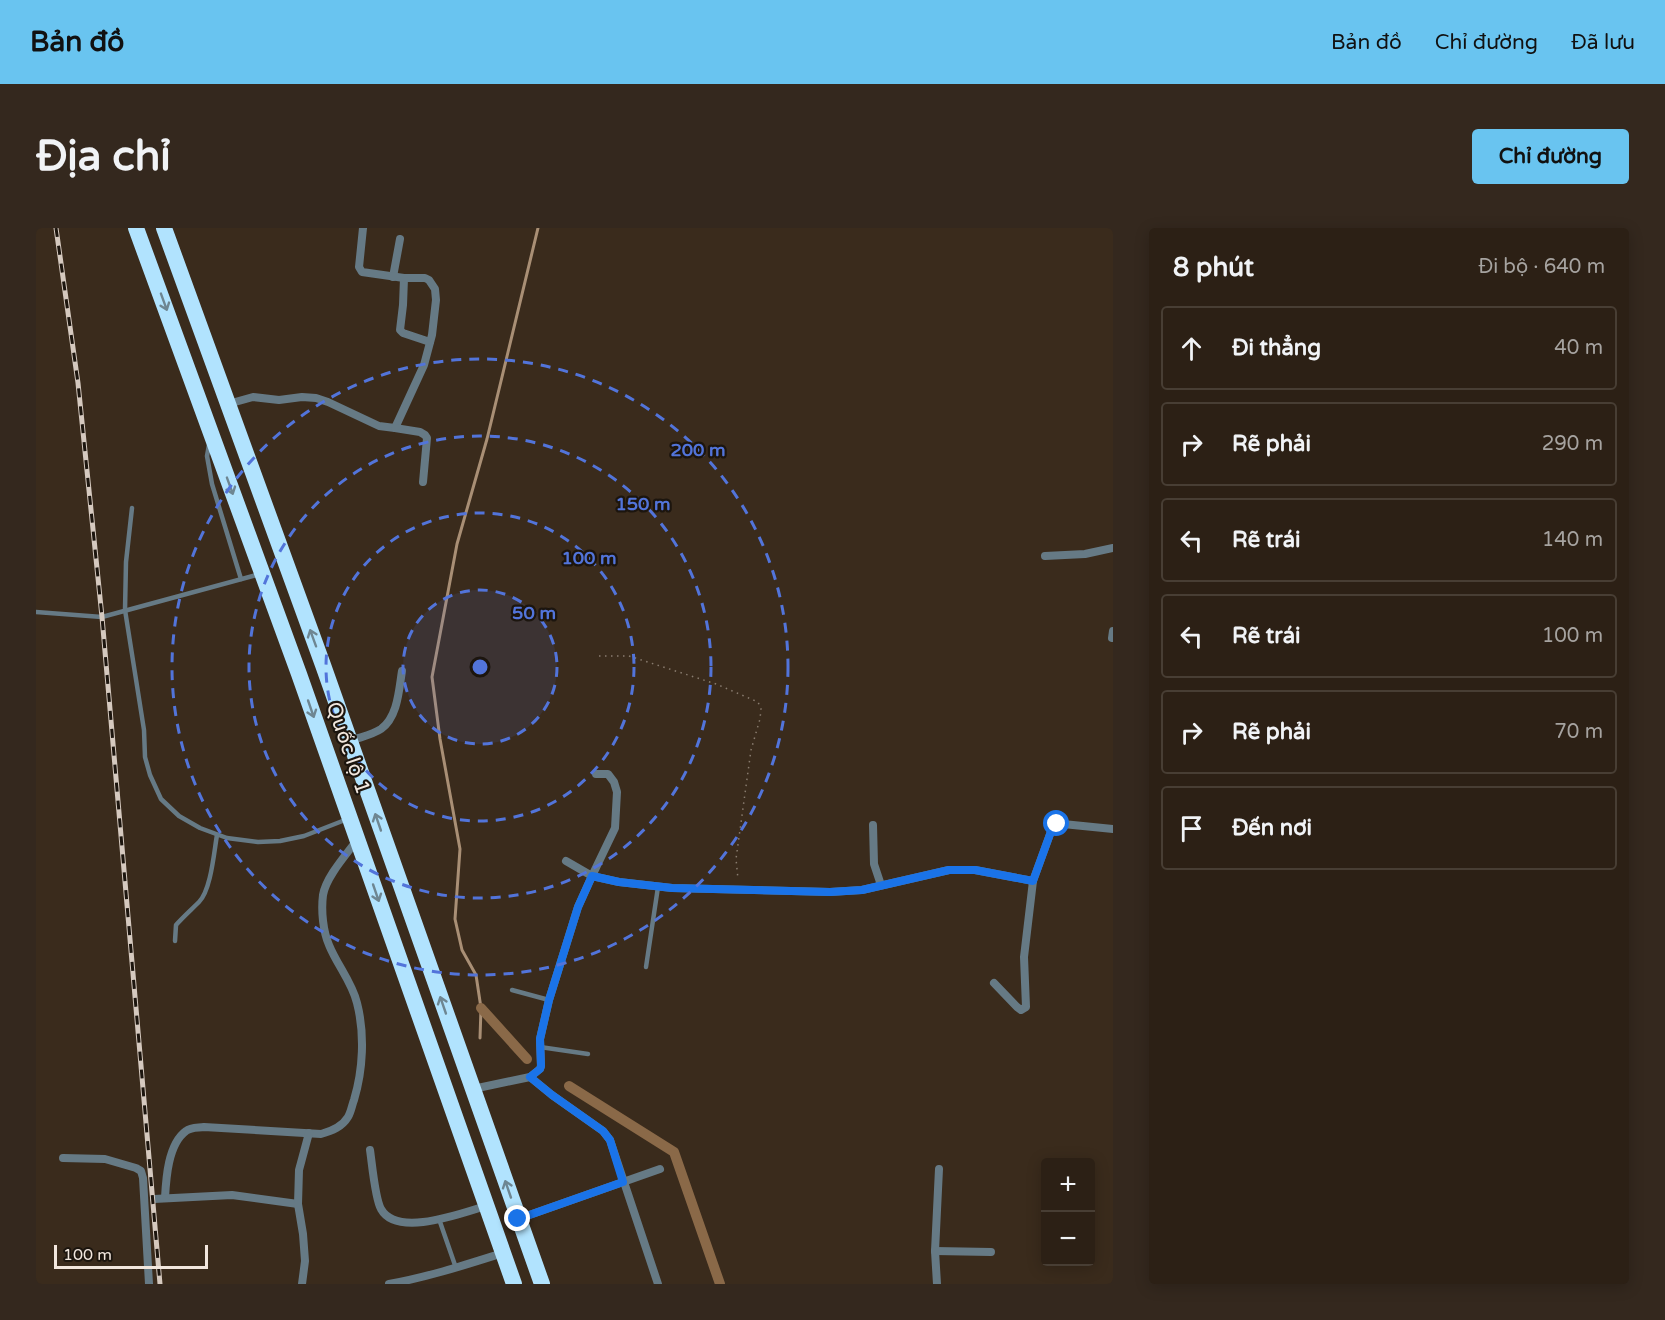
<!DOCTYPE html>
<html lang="vi">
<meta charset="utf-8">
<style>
body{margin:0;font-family:"Varela Round",sans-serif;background:#34281e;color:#f1f3f6}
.controls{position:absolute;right:18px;bottom:18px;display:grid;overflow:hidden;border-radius:6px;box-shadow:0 3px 15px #0003}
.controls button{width:54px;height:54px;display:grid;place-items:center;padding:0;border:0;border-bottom:2px solid #483e34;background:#2c2015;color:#f1f3f6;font:30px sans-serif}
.scale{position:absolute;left:18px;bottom:15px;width:154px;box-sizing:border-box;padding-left:6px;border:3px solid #f2e7de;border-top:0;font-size:16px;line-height:21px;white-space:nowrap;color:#f2e7de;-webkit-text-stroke:4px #1c150e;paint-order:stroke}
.stop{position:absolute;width:18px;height:18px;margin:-14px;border:4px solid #1a73e8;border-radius:50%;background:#fff}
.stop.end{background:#1a73e8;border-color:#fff;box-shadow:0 2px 6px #0008}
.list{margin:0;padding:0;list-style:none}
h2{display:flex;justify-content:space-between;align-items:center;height:78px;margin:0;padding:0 24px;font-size:26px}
h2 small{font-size:20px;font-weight:400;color:#a6a3a0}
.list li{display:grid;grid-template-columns:39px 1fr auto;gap:18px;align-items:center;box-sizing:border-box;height:84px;margin:0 12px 12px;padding:0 12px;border:2px solid #483e34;border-radius:6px}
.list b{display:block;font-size:22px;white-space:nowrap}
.list em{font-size:20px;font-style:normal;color:#a6a3a0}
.icon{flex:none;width:33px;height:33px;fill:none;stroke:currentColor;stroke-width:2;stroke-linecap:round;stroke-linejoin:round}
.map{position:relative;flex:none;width:1077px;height:1056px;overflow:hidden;border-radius:6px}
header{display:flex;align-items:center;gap:36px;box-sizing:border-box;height:84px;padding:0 30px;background:#69c4f0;color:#111}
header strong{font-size:28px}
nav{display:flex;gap:33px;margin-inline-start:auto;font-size:21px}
.intro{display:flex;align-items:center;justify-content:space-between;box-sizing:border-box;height:144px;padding:0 36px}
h1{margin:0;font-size:42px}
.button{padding:15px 27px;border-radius:6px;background:#69c4f0;color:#111;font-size:21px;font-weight:700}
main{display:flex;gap:36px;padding:0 36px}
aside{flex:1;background:#2c2015;border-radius:6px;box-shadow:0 3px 15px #0003}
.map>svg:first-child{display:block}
</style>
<header>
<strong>Bản đồ</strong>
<nav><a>Bản đồ</a><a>Chỉ đường</a><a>Đã lưu</a></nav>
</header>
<div class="intro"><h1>Địa chỉ</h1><a class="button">Chỉ đường</a></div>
<main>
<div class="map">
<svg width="1077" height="1056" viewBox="0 0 1077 1056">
<rect width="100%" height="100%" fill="#3a2b1c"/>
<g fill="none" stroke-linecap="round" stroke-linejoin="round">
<path stroke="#a98f75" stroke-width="3" d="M444,810l1,-30 -5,-33 -14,-25 -7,-31 5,-70 -20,-110 -8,-62 25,-133 30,-105 51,-211"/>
<g stroke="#8a6948" stroke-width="10">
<path d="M445,780l46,51"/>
<path d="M533,858l105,66 46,132"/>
</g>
<path stroke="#897c6f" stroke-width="1.5" stroke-dasharray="1.5 4.5" stroke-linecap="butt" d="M563,428h30l87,28 42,18 3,7 -1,10 -9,31 -15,109 2,20"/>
<g stroke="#667a85" stroke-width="4.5">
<path d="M173,217l-2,11 5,28 29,95"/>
<path d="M96,280l-6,54 -1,48 19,120 1,27 5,18 11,24 18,17 21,12 27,10 31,4 22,-1 24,-5 41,-16"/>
<path d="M0,384l66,5 158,-43"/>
<path d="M139,713l1,-16c7,-8 15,-15 23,-23 12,-12 15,-50 18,-67"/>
<path d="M610,739l12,-80"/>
<path d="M476,762l37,10"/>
<path d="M504,819l48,7"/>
<path d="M403,991l17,49"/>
</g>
<g stroke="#667a85" stroke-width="8">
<path d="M357,49l7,-38"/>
<path d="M368,50l-1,27 -3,25 3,3 27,9"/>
<path d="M192,176l25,-7 26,3 23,-3 14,1 12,4 51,24 16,2 29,-63 8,-30 4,-35 -1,-11 -6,-9 -4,-2h-21l-42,-6 -3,-5 4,-39"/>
<path d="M359,200l25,4 5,3 2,3 -4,44"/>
<path d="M1009,328l40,-2 28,-6"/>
<path d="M1076,410l1,-7"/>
<path d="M314,513c10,-4 22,-6 31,-12 17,-12 18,-40 21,-58"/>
<path d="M837,597l1,39 7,21"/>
<path d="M530,633l26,15 23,-48 2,-36 -3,-10 -6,-8h-12"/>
<path d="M958,755l23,24 4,3 5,-3 -2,-50 9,-76 20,-55 4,-2h6l50,5"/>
<path d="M437,861l57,-12"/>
<path d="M334,922c2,13 5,49 11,59 16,29 81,4 105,-3"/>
<path d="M27,930l42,1 31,9 5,3 2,7 6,106"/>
<path d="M129,970c1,-19 3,-54 21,-67 5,-4 12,-3 18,-4l117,7c11,-3 21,-7 27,-17 3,-5 4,-12 6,-17 9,-30 11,-66 3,-97 -5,-21 -20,-38 -28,-58 -6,-14 -8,-34 -6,-50 3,-18 23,-40 34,-55"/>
<path d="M118,971l78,-4 66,9"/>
<path d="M482,991l142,-50"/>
<path d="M899,1023l56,1"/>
<path d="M266,1056l3,-23 -2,-27 -5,-30 1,-34 10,-37"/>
<path d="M353,1056c39,-7 76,-19 114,-31"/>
<path d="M622,1056l-48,-144 -7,-9 -51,-36 -22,-18 10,-8 1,-3 -1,-27 9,-39 29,-93 14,-31 27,6 53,6 158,4 32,-2 87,-20h26l58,11"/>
<path d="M901,1056l-2,-33 4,-82"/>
</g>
<g stroke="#b1e3fe" stroke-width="16">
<path d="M100,0l163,446 215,610"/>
<path d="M128,0l159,437 219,619"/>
</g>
<defs>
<path id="rail" d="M20,0l22,155 24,234 58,667"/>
</defs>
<use href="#rail" stroke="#d5c9bf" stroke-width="5"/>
<use href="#rail" stroke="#1c150e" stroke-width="3" stroke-dasharray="9" stroke-linecap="butt"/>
</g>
<defs><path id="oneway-shaft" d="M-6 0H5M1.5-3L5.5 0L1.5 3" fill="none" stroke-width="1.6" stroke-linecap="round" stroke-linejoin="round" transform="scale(1.5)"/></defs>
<g stroke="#6e8692">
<use href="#oneway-shaft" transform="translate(128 74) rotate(70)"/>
<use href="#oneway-shaft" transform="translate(194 258) rotate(70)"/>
<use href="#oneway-shaft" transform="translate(277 410) rotate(-110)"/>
<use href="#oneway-shaft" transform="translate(275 481) rotate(71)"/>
<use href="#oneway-shaft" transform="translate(342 594) rotate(-109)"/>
<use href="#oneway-shaft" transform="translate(340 665) rotate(71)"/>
<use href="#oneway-shaft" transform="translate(407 777) rotate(-109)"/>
<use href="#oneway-shaft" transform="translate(472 961) rotate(-109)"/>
</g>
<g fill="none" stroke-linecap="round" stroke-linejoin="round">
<path stroke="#1a73e8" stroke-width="8" d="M482,991l105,-37 -13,-42 -7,-9 -51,-36 -22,-18 10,-8 1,-3 -1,-27 9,-39 29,-93 14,-31 27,6 53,6 158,4 32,-2 87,-20h26l58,11 20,-55 4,-2"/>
</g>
<circle cx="444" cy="439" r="77" fill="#5274da" fill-opacity=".12"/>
<g fill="none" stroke="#5274da" stroke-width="3" stroke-dasharray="10 8">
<circle cx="444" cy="439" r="77"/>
<circle cx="444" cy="439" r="154"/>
<circle cx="444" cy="439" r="231"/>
<circle cx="444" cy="439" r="308"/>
</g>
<g text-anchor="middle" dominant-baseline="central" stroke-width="4.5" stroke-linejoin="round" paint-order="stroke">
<g font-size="21" fill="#f2e7de" stroke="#1c150e">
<text transform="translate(312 520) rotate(71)">Quốc lộ 1</text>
</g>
</g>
<circle cx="444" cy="439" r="9" fill="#5274da" stroke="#1c150e" stroke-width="3"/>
<g font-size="18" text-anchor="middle" font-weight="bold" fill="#5274da" stroke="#1c150e" stroke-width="4.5" stroke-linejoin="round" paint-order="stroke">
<text x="662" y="228">200 m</text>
<text x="607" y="282">150 m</text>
<text x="553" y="336">100 m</text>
<text x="498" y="391">50 m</text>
</g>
</svg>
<div class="controls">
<button>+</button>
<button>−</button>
</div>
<div class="scale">100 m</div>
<div class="stop" style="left:1021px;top:596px"></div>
<div class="stop end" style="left:482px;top:991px"></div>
</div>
<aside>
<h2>8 phút<small>Đi bộ · 640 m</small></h2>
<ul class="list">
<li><svg class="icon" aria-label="ahead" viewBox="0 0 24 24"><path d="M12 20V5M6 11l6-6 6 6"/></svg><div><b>Đi thẳng</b></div><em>40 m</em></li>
<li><svg class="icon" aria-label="right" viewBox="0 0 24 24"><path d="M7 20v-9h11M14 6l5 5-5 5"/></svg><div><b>Rẽ phải</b></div><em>290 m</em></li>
<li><svg class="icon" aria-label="left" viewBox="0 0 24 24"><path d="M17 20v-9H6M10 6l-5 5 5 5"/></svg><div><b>Rẽ trái</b></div><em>140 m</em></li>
<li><svg class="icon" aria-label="left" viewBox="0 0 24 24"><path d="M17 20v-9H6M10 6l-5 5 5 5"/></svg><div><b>Rẽ trái</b></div><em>100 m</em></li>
<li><svg class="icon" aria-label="right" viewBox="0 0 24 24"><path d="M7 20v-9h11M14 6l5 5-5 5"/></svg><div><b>Rẽ phải</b></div><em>70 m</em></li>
<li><svg class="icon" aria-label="arrive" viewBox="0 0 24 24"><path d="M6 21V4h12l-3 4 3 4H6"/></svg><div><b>Đến nơi</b></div></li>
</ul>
</aside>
</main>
